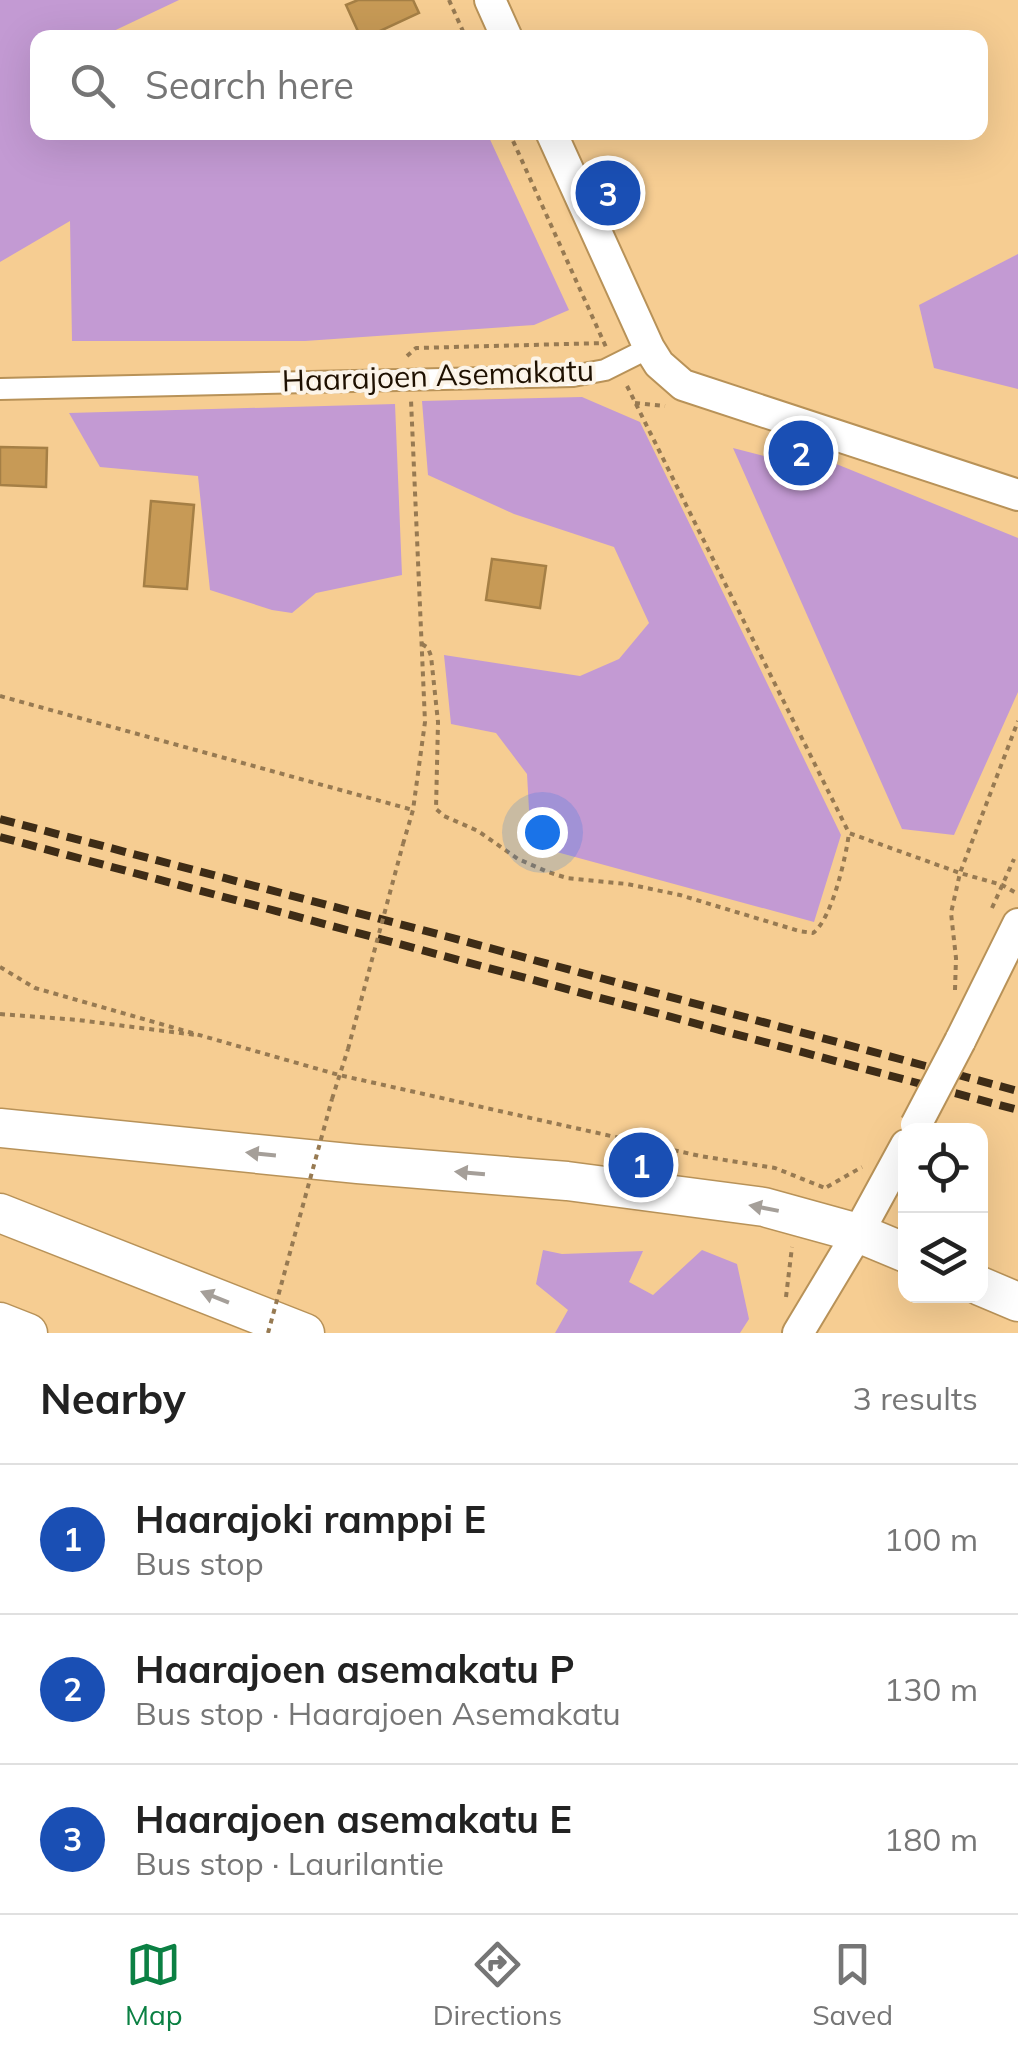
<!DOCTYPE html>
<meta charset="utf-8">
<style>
body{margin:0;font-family:Mulish,sans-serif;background:#f6f6f6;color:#222}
.controls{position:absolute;right:30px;bottom:30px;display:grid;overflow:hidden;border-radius:20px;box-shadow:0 10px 40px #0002}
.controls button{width:90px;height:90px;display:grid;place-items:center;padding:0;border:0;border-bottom:2px solid #e0e0e0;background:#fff;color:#222;font:50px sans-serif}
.you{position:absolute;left:542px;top:832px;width:35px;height:35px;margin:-25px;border:8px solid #fff;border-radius:50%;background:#1a73e8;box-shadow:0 0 0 15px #1a73e833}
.badge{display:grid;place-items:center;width:65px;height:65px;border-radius:50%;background:#0b8043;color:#fff;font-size:32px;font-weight:700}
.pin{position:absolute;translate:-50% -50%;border:5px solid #fff;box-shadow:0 2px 10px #0006}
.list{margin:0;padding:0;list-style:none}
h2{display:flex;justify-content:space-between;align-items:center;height:130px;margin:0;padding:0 40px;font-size:42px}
h2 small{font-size:32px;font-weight:400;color:#767676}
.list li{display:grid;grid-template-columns:65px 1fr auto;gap:30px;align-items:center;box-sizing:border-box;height:150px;padding:0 40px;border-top:2px solid #e0e0e0}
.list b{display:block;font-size:38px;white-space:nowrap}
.list p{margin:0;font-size:32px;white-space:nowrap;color:#767676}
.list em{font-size:32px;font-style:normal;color:#767676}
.icon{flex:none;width:55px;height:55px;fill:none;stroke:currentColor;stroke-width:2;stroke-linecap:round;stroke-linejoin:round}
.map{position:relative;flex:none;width:1018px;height:1333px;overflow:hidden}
.search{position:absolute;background:#fff;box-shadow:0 10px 40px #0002;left:30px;right:30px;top:30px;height:110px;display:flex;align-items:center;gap:25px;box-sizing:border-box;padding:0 35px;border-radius:20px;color:#767676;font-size:38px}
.sheet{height:580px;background:#fff}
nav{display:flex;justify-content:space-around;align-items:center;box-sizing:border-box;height:140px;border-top:2px solid #e0e0e0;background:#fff;font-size:28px;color:#767676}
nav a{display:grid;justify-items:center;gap:5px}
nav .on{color:#0b8043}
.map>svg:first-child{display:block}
</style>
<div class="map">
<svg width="1018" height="1333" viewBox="0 0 1018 1333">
<rect width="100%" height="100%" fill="#f6cd92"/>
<g fill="#c39ad3">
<path d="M0,0h179l-78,37 -63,1v94l70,1 5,7h178l20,-8 176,1 82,177 -35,15 -229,16h-233l-2,-120 -70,41z"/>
<path d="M1018,254v135l-84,-21 -15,-63z"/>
<path d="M582,397l58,25 201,413 -27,87 -283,-77 -4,-71 -31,-41 -45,-9 -7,-69 136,21 39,-17 30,-36 -35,-76 -100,-33 -86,-39 -6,-74z"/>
<path d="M395,404l7,171 -86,18 -24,20 -20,-3 -62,-20 -12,-114 -98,-9 -31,-54z"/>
<path d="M733,448l66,17 30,-4 189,77v154l-64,143 -52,-6z"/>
<path d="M543,1250l19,4 81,-3 -14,31 24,13 49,-45 35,14 12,55 -9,14h-185l13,-23 -32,-26z"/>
</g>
<g fill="#c79a56" stroke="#a57f45" stroke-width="2.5">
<path d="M358,0h55l6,13 -54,25h-4l-15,-33z"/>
<path d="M0,447l47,1 -1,39 -46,-2z"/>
<path d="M151,501l43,4 -7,84 -43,-3z"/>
<path d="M492,559l54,7 -6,42 -54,-8z"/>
</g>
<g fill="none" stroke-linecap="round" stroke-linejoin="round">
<defs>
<path id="street" d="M0,389l573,-13 32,-6 44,-22"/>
<g id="secondary">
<path d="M490,0l17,38"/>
<path d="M551,132l98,216 10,16 24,21 335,110"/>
<path d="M960,1041l58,-117"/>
<path d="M798,1333l60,-100 48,-88"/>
</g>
<g id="highway">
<path d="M0,1128l358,36 209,17 197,26 94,26 48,20"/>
<path d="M0,1213l305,120"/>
<path d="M980,1286l38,16"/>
<path d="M0,1322l28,11"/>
</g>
</defs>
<use href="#street" stroke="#b89258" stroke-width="24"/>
<use href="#secondary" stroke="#b89258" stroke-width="34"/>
<use href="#highway" stroke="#b89258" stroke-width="41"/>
<g stroke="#977a52" stroke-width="4" stroke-dasharray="5 5" stroke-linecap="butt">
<path d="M449,0l17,38"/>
<path d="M509,132l97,215"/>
<path d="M407,356l9,-8 189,-5"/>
<path d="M627,386l222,447 111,40 42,12 16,9"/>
<path d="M635,403l30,3"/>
<path d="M422,644l6,4 3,8 7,66 -2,87 8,7 34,15 40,28 30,13 19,6 60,6 53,11 119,36 14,2c19,-14 33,-76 36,-100"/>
<path d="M0,696l413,114"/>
<path d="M403,844l10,-34 12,-88 -14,-322"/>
<path d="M992,908l22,-49"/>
<path d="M0,967l35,21 304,87 361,81 75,12 50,20"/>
<path d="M955,990l1,-32 -5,-45 9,-40 58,-152"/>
<path d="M0,1014l78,6 118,15"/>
<path d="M332,1099l16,-50"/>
<path d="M827,1187l35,-20"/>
<path d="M786,1297l6,-50"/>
</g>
<use href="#street" stroke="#fff" stroke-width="20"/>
<use href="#secondary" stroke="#fff" stroke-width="30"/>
<use href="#highway" stroke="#fff" stroke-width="38"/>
<g stroke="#3e2c16" stroke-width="8" stroke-dasharray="15 8" stroke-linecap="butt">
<path d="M0,819l445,117 573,155"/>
<path d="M0,837l1018,273"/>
</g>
<defs>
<path id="secondary-bridge" d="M916,1125l44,-84"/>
</defs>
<use href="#secondary-bridge" stroke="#b89258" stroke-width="34" stroke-linecap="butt"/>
<g stroke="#977a52" stroke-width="4" stroke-dasharray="5 5" stroke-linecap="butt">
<path d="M348,1049l55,-205"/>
<path d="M268,1333l64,-234"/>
</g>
<use href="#secondary-bridge" stroke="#fff" stroke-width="30"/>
</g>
<defs><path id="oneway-solid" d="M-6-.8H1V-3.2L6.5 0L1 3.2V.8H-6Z" transform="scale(2.5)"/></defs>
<g fill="#a59f99">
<use href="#oneway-solid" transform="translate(261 1154) rotate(-174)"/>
<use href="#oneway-solid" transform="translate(470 1173) rotate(-175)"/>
<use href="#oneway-solid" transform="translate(764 1208) rotate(-169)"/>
<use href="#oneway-solid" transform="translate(215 1297) rotate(-158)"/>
</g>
<g text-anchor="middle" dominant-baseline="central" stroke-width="8" stroke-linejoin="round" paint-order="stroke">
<g font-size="30" fill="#1e1000" stroke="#fcf4e8">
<text transform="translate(438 375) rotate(-2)">Haarajoen Asemakatu</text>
</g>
</g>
</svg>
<div class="controls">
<button><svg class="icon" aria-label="locate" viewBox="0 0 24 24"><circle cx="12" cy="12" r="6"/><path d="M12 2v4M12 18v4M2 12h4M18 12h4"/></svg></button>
<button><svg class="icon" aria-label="layers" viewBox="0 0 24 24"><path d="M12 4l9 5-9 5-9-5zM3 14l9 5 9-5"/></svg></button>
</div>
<div class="you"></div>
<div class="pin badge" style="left:641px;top:1165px;background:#1a4fb4">1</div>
<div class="pin badge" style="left:801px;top:453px;background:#1a4fb4">2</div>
<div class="pin badge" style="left:608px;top:193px;background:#1a4fb4">3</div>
<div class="search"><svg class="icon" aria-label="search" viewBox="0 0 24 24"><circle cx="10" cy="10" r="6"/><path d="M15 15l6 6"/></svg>Search here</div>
</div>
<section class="sheet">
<h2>Nearby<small>3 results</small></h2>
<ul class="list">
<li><span class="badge" style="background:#1a4fb4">1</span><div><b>Haarajoki ramppi E</b><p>Bus stop</p></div><em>100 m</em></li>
<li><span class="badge" style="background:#1a4fb4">2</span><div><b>Haarajoen asemakatu P</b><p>Bus stop · Haarajoen Asemakatu</p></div><em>130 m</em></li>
<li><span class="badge" style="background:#1a4fb4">3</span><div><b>Haarajoen asemakatu E</b><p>Bus stop · Laurilantie</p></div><em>180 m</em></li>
</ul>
</section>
<nav>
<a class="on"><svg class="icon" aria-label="map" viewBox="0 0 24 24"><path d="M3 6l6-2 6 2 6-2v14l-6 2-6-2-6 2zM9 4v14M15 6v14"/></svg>Map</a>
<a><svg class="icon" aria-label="directions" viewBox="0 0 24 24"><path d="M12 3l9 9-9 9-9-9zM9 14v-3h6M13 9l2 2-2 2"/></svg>Directions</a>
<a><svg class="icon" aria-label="saved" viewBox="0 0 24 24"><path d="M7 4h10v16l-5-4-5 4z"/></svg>Saved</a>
</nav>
